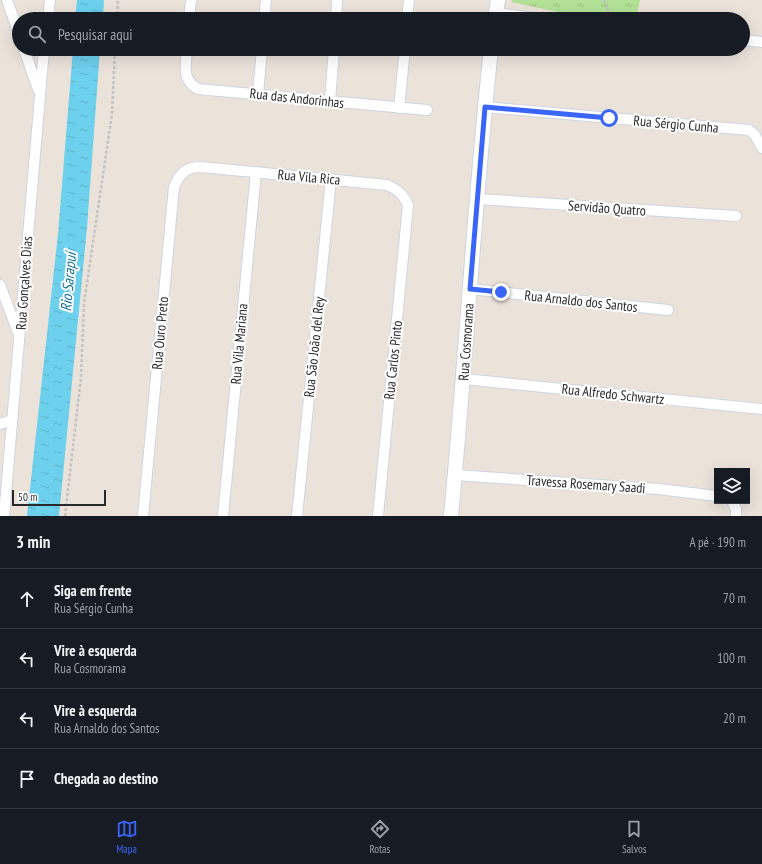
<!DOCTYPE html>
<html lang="pt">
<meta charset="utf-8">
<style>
body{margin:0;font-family:"PT Sans Narrow",sans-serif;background:#242831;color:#f1f3f6}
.controls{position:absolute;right:12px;bottom:12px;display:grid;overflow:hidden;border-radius:0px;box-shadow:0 4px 16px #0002}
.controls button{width:36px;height:36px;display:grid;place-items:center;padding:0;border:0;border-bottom:1px solid #363941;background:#171b24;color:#f1f3f6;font:20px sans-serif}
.scale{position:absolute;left:12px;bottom:10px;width:94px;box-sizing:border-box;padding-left:4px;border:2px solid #292929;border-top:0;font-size:11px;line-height:14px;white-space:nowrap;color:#292929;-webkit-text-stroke:3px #fff;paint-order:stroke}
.stop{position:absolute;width:12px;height:12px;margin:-9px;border:3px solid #3965f9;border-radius:50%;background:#fff}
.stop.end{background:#3965f9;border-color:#fff;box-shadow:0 1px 4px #0008}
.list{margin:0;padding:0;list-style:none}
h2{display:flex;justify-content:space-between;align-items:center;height:52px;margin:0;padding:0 16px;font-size:17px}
h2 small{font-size:13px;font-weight:400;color:#9ea1a6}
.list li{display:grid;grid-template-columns:26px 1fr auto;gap:12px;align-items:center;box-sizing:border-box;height:60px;padding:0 16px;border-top:1px solid #363941}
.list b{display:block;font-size:15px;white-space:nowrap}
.list p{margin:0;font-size:13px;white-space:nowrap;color:#9ea1a6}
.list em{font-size:13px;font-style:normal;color:#9ea1a6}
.icon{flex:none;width:22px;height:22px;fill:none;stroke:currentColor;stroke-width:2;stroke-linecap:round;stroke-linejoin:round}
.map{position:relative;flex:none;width:762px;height:516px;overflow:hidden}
.search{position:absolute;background:#171b24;box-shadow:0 4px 16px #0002;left:12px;right:12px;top:12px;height:44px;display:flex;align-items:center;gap:10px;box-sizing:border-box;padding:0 14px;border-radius:22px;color:#9ea1a6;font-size:15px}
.sheet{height:292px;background:#171b24}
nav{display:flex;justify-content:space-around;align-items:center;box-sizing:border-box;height:56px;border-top:1px solid #363941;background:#171b24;font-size:11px;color:#9ea1a6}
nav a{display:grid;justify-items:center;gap:2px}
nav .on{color:#3965f9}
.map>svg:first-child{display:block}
</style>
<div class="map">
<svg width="762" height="516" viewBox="0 0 762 516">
<defs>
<pattern id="park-tufts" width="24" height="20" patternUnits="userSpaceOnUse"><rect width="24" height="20" fill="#b3e296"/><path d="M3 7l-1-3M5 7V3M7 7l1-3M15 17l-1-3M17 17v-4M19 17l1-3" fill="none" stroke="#9ac281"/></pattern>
<pattern id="water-ripples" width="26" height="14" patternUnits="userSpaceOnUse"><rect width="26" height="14" fill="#6dd1ee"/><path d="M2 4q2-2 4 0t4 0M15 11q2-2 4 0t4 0" fill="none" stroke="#5eb3cc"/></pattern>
</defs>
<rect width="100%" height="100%" fill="#ebe3da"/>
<path fill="url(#park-tufts)" d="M512,0h128l-4,19h-45l-80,-17z"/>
<g fill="url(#water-ripples)">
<path d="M77,0h27l-1,19h-28z"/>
<path d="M73,49h27l-13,179 -28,288h-32l31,-282z"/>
</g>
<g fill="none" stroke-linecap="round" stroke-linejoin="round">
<defs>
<g id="street">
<path d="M7,0l12,34"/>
<path d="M496,13l46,6"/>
<path d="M48,19l2,-19"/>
<path d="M189,19l2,-19"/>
<path d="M264,19l2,-19"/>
<path d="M336,19l1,-19"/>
<path d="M407,19l2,-19"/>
<path d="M743,40l19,2"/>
<path d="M24,49l14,40"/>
<path d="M187,49c-1,17 -6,30 11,40l229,21"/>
<path d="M258,94l4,-45"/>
<path d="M330,101l4,-52"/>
<path d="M485,107l264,23 6,5 7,13"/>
<path d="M399,108l6,-59"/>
<path d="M478,199l258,17"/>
<path d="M0,285l19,50"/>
<path d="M470,289l198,21"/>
<path d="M464,379l298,30"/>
<path d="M0,424l12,-4"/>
<path d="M455,475l203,14 59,7"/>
<path d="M732,501l4,8v7"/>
<path d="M4,516l40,-467"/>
<path d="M143,516l31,-329c6,-14 12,-20 27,-20l186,18c11,5 16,9 21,20l-30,311"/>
<path d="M223,516l33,-344"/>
<path d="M297,516l34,-337"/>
</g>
<g id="secondary">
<path d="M495,19l3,-19"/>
<path d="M451,516c15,-156 23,-312 40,-467"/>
</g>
</defs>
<use href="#street" stroke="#d0d4e2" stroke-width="12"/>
<use href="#secondary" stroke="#d0d4e2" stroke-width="16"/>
<g stroke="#c3c3c3" stroke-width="2.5" stroke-dasharray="3 2" stroke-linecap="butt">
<path d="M604,0l7,19"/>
<path d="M117,19l1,-19"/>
<path d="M65,516l16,-139 3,-74 28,-189 3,-65"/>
</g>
<use href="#street" stroke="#fff" stroke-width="10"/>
<use href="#secondary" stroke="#fff" stroke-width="14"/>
</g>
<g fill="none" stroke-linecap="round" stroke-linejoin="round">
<path stroke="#3965f9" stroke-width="5" d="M501,292l-31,-3 15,-182 124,11"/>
</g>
<g text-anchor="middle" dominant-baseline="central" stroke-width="4" stroke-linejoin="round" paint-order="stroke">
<g font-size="14" fill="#292929" stroke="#fff">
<text transform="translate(297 98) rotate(6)">Rua das Andorinhas</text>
<text transform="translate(676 124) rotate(5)">Rua Sérgio Cunha</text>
<text transform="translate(309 177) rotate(5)">Rua Vila Rica</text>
<text transform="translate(607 208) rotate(4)">Servidão Quatro</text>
<text transform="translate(24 283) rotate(-86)">Rua Gonçalves Dias</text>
<text transform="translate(581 301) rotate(6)">Rua Arnaldo dos Santos</text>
<text transform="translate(160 333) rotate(-85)">Rua Ouro Preto</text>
<text transform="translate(466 342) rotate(-86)">Rua Cosmorama</text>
<text transform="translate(239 344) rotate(-85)">Rua Vila Mariana</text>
<text transform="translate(314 347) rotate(-84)">Rua São João del Rey</text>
<text transform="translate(393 360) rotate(-84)">Rua Carlos Pinto</text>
<text transform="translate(613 394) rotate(6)">Rua Alfredo Schwartz</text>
<text transform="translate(586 484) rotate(4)">Travessa Rosemary Saadi</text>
</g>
<g font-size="15" font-style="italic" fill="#0e6e98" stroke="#fff">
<text transform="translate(68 282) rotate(-85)">Rio Sarapuí</text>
</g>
</g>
</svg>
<div class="controls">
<button><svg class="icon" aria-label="layers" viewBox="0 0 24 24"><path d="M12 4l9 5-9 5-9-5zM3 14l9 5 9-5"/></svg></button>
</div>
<div class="scale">50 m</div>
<div class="stop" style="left:609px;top:118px"></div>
<div class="stop end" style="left:501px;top:292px"></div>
<div class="search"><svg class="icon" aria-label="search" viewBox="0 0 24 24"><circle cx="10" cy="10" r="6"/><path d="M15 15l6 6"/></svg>Pesquisar aqui</div>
</div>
<section class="sheet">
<h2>3 min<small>A pé · 190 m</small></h2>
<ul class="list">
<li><svg class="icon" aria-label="ahead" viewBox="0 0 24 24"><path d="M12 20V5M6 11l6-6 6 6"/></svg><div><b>Siga em frente</b><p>Rua Sérgio Cunha</p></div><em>70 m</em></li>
<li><svg class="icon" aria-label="left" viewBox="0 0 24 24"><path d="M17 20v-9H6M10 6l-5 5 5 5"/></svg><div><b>Vire à esquerda</b><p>Rua Cosmorama</p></div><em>100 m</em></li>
<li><svg class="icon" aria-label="left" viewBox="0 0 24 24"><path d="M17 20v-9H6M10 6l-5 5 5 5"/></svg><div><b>Vire à esquerda</b><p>Rua Arnaldo dos Santos</p></div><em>20 m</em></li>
<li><svg class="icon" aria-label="arrive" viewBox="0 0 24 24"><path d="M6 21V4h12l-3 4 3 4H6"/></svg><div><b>Chegada ao destino</b></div></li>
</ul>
</section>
<nav>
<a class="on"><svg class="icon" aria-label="map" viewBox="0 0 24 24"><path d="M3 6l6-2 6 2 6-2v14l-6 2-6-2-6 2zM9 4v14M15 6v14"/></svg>Mapa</a>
<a><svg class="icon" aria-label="directions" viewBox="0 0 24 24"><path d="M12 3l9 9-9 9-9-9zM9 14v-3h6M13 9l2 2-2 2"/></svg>Rotas</a>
<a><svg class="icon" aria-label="saved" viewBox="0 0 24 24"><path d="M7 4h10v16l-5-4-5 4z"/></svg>Salvos</a>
</nav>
